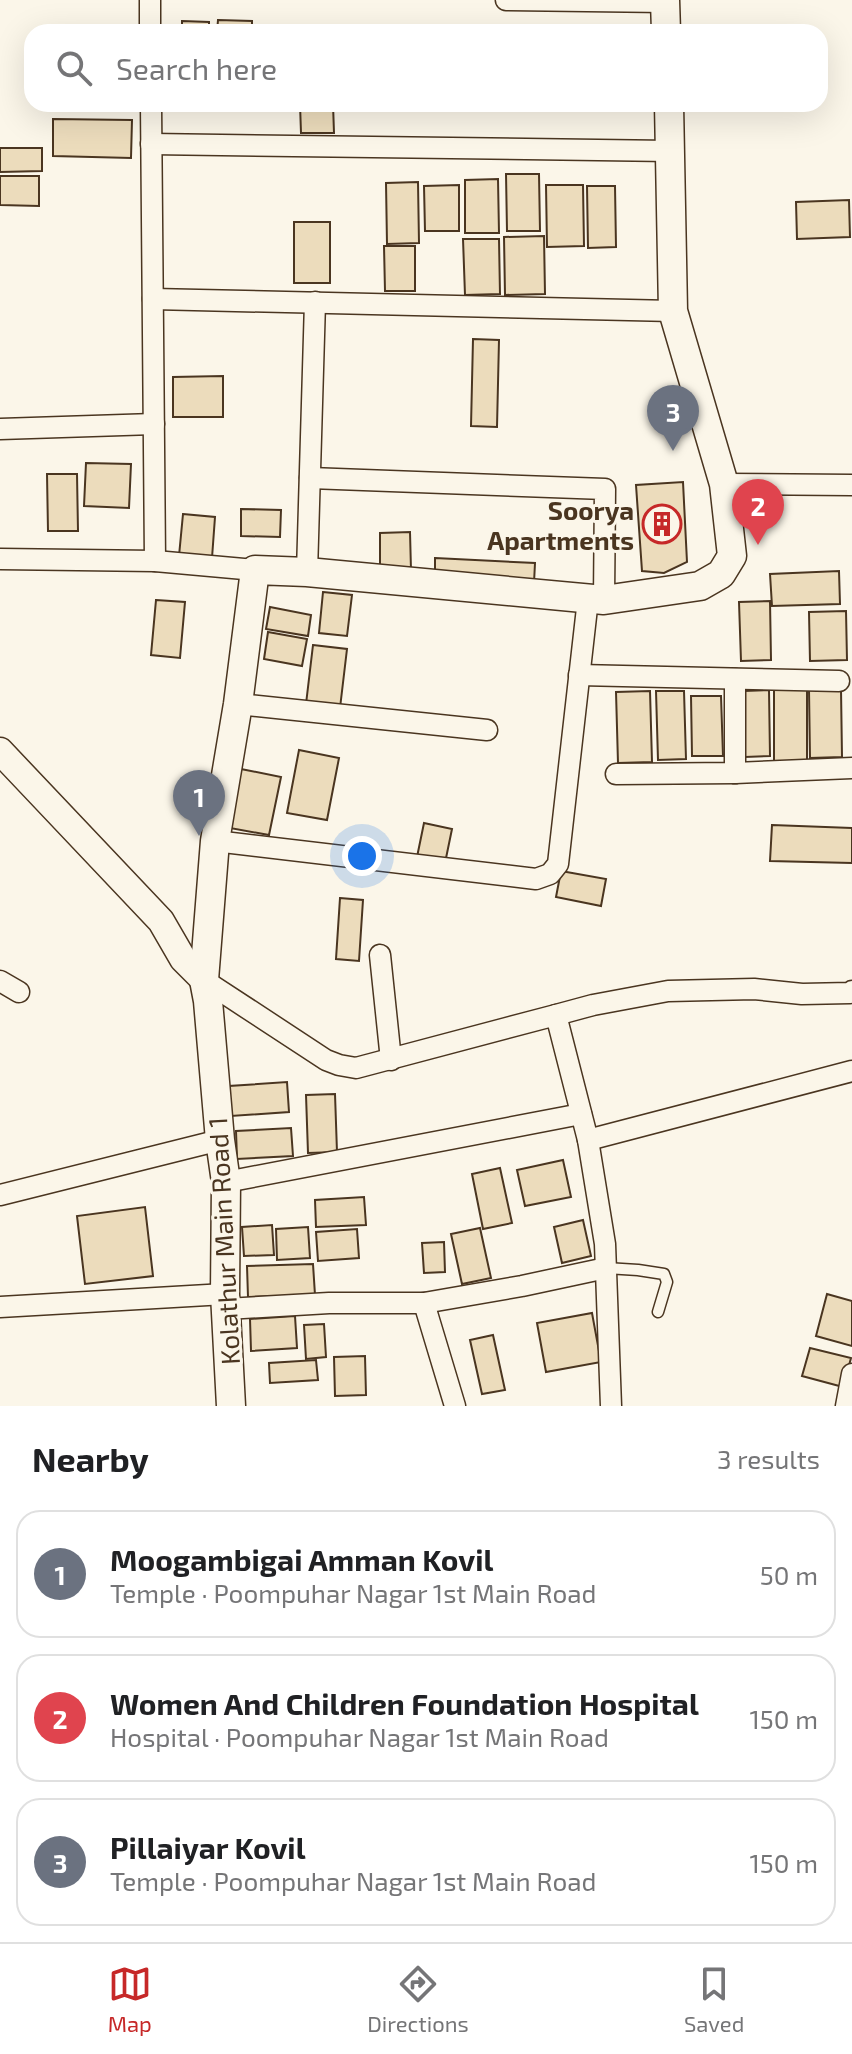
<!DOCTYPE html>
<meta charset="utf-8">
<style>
body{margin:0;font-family:"Exo 2",sans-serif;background:#f2f2f2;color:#202124}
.you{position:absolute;left:362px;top:856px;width:28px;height:28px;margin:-20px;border:6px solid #fff;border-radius:50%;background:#1a73e8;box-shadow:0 0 0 12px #1a73e833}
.badge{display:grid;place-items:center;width:52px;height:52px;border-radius:50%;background:#c62828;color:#fff;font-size:26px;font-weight:700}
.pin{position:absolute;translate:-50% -66px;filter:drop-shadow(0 2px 4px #0008)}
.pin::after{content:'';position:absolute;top:42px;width:28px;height:24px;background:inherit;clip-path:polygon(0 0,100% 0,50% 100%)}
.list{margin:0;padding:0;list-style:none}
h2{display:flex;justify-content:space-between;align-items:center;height:104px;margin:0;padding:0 32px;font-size:34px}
h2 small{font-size:26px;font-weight:400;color:#757577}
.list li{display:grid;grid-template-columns:52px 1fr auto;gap:24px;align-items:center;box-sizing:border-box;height:128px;margin:0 16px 16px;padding:0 16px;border:2px solid #e0e0e0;border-radius:24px}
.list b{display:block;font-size:30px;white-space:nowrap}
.list p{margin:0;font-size:26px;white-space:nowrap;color:#757577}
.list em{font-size:26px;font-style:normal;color:#757577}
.icon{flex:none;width:44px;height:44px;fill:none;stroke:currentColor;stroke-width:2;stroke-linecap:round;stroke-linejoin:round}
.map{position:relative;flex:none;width:852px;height:1406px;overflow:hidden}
.search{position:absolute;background:#fff;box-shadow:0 8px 32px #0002;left:24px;right:24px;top:24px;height:88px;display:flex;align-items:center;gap:20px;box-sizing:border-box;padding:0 28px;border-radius:24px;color:#757577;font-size:30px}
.sheet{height:536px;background:#fff}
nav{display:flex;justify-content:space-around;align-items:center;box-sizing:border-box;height:112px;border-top:2px solid #e0e0e0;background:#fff;font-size:22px;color:#757577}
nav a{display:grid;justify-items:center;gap:4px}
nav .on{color:#c62828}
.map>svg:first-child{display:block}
</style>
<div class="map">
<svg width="852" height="1406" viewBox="0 0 852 1406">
<rect width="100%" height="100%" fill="#fbf6e9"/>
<g fill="#ecdcbc" stroke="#4a3520" stroke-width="2">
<path d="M218,20l34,1v11h-35z"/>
<path d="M182,21l27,1v10h-27z"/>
<path d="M261,25l32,1v6h-32z"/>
<path d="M300,104h33l1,29h-33z"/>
<path d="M53,119l79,1 -1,38 -78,-2z"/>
<path d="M0,148h42v23l-42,1z"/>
<path d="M506,174h33l1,57h-33z"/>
<path d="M0,176h39v30l-39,-1z"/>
<path d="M498,179l1,54h-34v-53z"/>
<path d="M418,182l1,61 -32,1 -1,-61z"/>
<path d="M459,185v46h-34l-1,-45z"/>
<path d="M546,185h37l1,61 -37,1z"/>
<path d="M587,186h28l1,61 -28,1z"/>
<path d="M849,200l1,37 -53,2 -1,-37z"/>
<rect x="294" y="222" width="36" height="61"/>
<path d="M544,236l1,58 -40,1 -1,-58z"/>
<path d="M463,239h36l1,55 -35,1z"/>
<path d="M384,246h31v45h-30z"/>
<path d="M473,339l26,1 -2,87 -26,-1z"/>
<path d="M223,376v41h-50v-40z"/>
<path d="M86,463l45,1 -2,44 -45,-2z"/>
<path d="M47,474h30l1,57h-30z"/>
<path d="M683,482l4,80 -23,11 -22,-2 -6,-86z"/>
<path d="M241,509l40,1 -1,27 -39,-1z"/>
<path d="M183,514l32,3 -3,41 -33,-2z"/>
<path d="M410,532l1,38 -31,1v-38z"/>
<path d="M435,558l100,5 -1,20 -99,-4z"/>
<path d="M839,571l1,33 -68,2 -2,-32z"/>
<path d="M323,592l29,3 -5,41 -28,-3z"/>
<path d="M156,600l29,2 -5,56 -29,-3z"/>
<path d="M770,601l1,59 -30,1 -2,-59z"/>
<path d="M270,607l41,8 -3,21 -42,-7z"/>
<path d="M846,611l1,49 -37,1 -1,-49z"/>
<path d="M268,632l39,7 -5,27 -38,-7z"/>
<path d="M313,645l34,4 -7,59 -34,-4z"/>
<rect x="774" y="689" width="33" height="72"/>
<path d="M841,689l1,68 -32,1 -1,-68z"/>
<path d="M769,690l1,66 -25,1 -1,-66z"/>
<path d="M650,691l2,71 -34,1 -2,-71z"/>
<path d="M656,691h28l2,68 -28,1z"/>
<path d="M691,696h30l2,60h-31z"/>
<path d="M299,750l40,8 -12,62 -40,-7z"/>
<path d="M241,769l40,8 -12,58 -39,-7z"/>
<path d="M424,823l28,6 -7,34 -28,-6z"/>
<path d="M772,825l80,3v35l-82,-2z"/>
<path d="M561,871l45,8 -5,27 -45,-9z"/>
<path d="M340,898l23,2 -4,61 -23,-2z"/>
<path d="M287,1082l2,30 -58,4 -2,-30z"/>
<path d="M335,1094l2,58 -29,1 -2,-58z"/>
<path d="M291,1128l2,28 -56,3 -1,-28z"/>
<path d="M563,1160l8,37 -46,9 -8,-36z"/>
<path d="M500,1168l12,55 -29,6 -11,-55z"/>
<path d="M364,1197l2,28 -50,2 -1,-27z"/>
<path d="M145,1207l8,69 -68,8 -8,-68z"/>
<path d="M583,1220l8,36 -29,7 -8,-36z"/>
<path d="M272,1225l2,30 -30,1 -2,-29z"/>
<path d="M308,1227l2,31 -33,2 -1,-31z"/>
<path d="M480,1228l11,50 -29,6 -11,-50z"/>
<path d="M357,1229l2,29 -41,3 -2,-29z"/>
<path d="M444,1242l1,30 -21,1 -2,-30z"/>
<path d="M313,1264l2,31 -67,2 -1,-31z"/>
<path d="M827,1294l25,7v45l-36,-10z"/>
<path d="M592,1313l9,49 -55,10 -9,-49z"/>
<path d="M295,1316l2,32 -46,3 -1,-32z"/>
<path d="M324,1324l2,33 -20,2 -2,-34z"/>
<path d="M493,1335l12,55 -23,4 -12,-54z"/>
<path d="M810,1348l41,10 -8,29 -41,-11z"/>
<path d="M365,1356l1,39 -31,1 -1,-39z"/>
<path d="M316,1360l2,20 -48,3 -1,-20z"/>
</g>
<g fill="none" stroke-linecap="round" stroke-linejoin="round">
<defs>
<path id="service" d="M606,1268l32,2 26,4 3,8 -9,30"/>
<g id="minor">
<path d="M150,0v32"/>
<path d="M506,0l159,2"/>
<path d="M151,104l4,457"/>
<path d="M151,144l519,7"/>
<path d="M153,299l520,12"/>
<path d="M0,429l154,-5"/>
<path d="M310,478l295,11 -1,111"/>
<path d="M724,484l128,1"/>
<path d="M0,559l155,2 100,9"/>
<path d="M307,572l8,-270"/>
<path d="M579,675l260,6"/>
<path d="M238,704l249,26"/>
<path d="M735,773v-94"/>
<path d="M616,774l119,-1 117,-5"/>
<path d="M215,841l321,38 14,-5 8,-10 30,-265"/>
<path d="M380,955l11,105"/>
<path d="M204,980l122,80 13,5 17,3 200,-53 32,125 17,104 6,162"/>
<path d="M0,981l19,11"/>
<path d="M556,1015l37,-10 75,-14 86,-2 48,5 48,-1 2,-2"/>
<path d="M588,1140l264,-69"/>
<path d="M226,1182l355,-68"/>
<path d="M0,1195l220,-55"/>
<path d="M424,1303l31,103"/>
<path d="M0,1307l225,-13"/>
<path d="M226,1309l103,-6h95l98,-17 84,-18"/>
<path d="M846,1406l6,-32"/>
</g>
<path id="tertiary" d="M0,751l161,170 22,38 21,21"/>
<g id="secondary">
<path d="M665,0l1,32"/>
<path d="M231,1406l-6,-112 1,-112 -6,-42 -12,-139 -4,-21 11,-139 23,-137 17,-134 52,2 297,28 96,-14 21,-12 11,-18 -8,-72 -51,-173 -4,-207"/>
</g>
</defs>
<use href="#service" stroke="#4a3520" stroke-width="13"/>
<use href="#minor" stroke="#4a3520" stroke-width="23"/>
<use href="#tertiary" stroke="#4a3520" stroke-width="29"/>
<use href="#secondary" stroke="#4a3520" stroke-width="31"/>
<use href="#service" stroke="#fbf6e9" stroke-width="10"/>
<use href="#minor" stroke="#fbf6e9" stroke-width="20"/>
<use href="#tertiary" stroke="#fbf6e9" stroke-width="26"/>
<use href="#secondary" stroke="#fbf6e9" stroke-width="28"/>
</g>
<defs>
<symbol id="building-ring" viewBox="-11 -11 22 22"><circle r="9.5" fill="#fbf6e9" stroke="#c62828" stroke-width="1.5"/><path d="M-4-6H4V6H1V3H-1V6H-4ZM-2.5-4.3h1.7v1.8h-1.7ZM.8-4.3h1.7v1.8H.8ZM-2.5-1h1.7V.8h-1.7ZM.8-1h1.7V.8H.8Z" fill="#c62828"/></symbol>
</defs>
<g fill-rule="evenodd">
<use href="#building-ring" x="640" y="502" width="44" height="44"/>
</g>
<g text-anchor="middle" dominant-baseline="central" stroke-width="6" stroke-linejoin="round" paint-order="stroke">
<g font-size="26" font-weight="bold" fill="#4a3520" stroke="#fbf6e9" text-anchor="end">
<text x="634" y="509">Soorya<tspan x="634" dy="30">Apartments</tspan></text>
</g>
<g font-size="26" fill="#4a3520" stroke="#fbf6e9">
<text transform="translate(223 1241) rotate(-93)">Kolathur Main Road 1</text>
</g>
</g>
</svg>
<div class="you"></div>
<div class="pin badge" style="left:199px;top:836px;background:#6b7280">1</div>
<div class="pin badge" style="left:758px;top:545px;background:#e0444e">2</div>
<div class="pin badge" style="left:673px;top:451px;background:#6b7280">3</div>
<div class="search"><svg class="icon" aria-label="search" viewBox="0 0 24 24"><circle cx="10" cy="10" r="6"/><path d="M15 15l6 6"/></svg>Search here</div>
</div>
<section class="sheet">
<h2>Nearby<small>3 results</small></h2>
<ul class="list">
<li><span class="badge" style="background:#6b7280">1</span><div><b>Moogambigai Amman Kovil</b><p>Temple · Poompuhar Nagar 1st Main Road</p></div><em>50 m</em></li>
<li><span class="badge" style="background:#e0444e">2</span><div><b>Women And Children Foundation Hospital</b><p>Hospital · Poompuhar Nagar 1st Main Road</p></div><em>150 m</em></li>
<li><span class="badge" style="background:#6b7280">3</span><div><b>Pillaiyar Kovil</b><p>Temple · Poompuhar Nagar 1st Main Road</p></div><em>150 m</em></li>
</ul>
</section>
<nav>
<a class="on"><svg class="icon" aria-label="map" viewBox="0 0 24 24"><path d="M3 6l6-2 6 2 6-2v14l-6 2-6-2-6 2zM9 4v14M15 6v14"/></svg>Map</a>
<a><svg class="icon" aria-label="directions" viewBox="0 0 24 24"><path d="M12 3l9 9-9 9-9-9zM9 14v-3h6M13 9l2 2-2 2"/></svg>Directions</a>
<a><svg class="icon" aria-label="saved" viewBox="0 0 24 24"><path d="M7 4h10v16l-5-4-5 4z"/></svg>Saved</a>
</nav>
